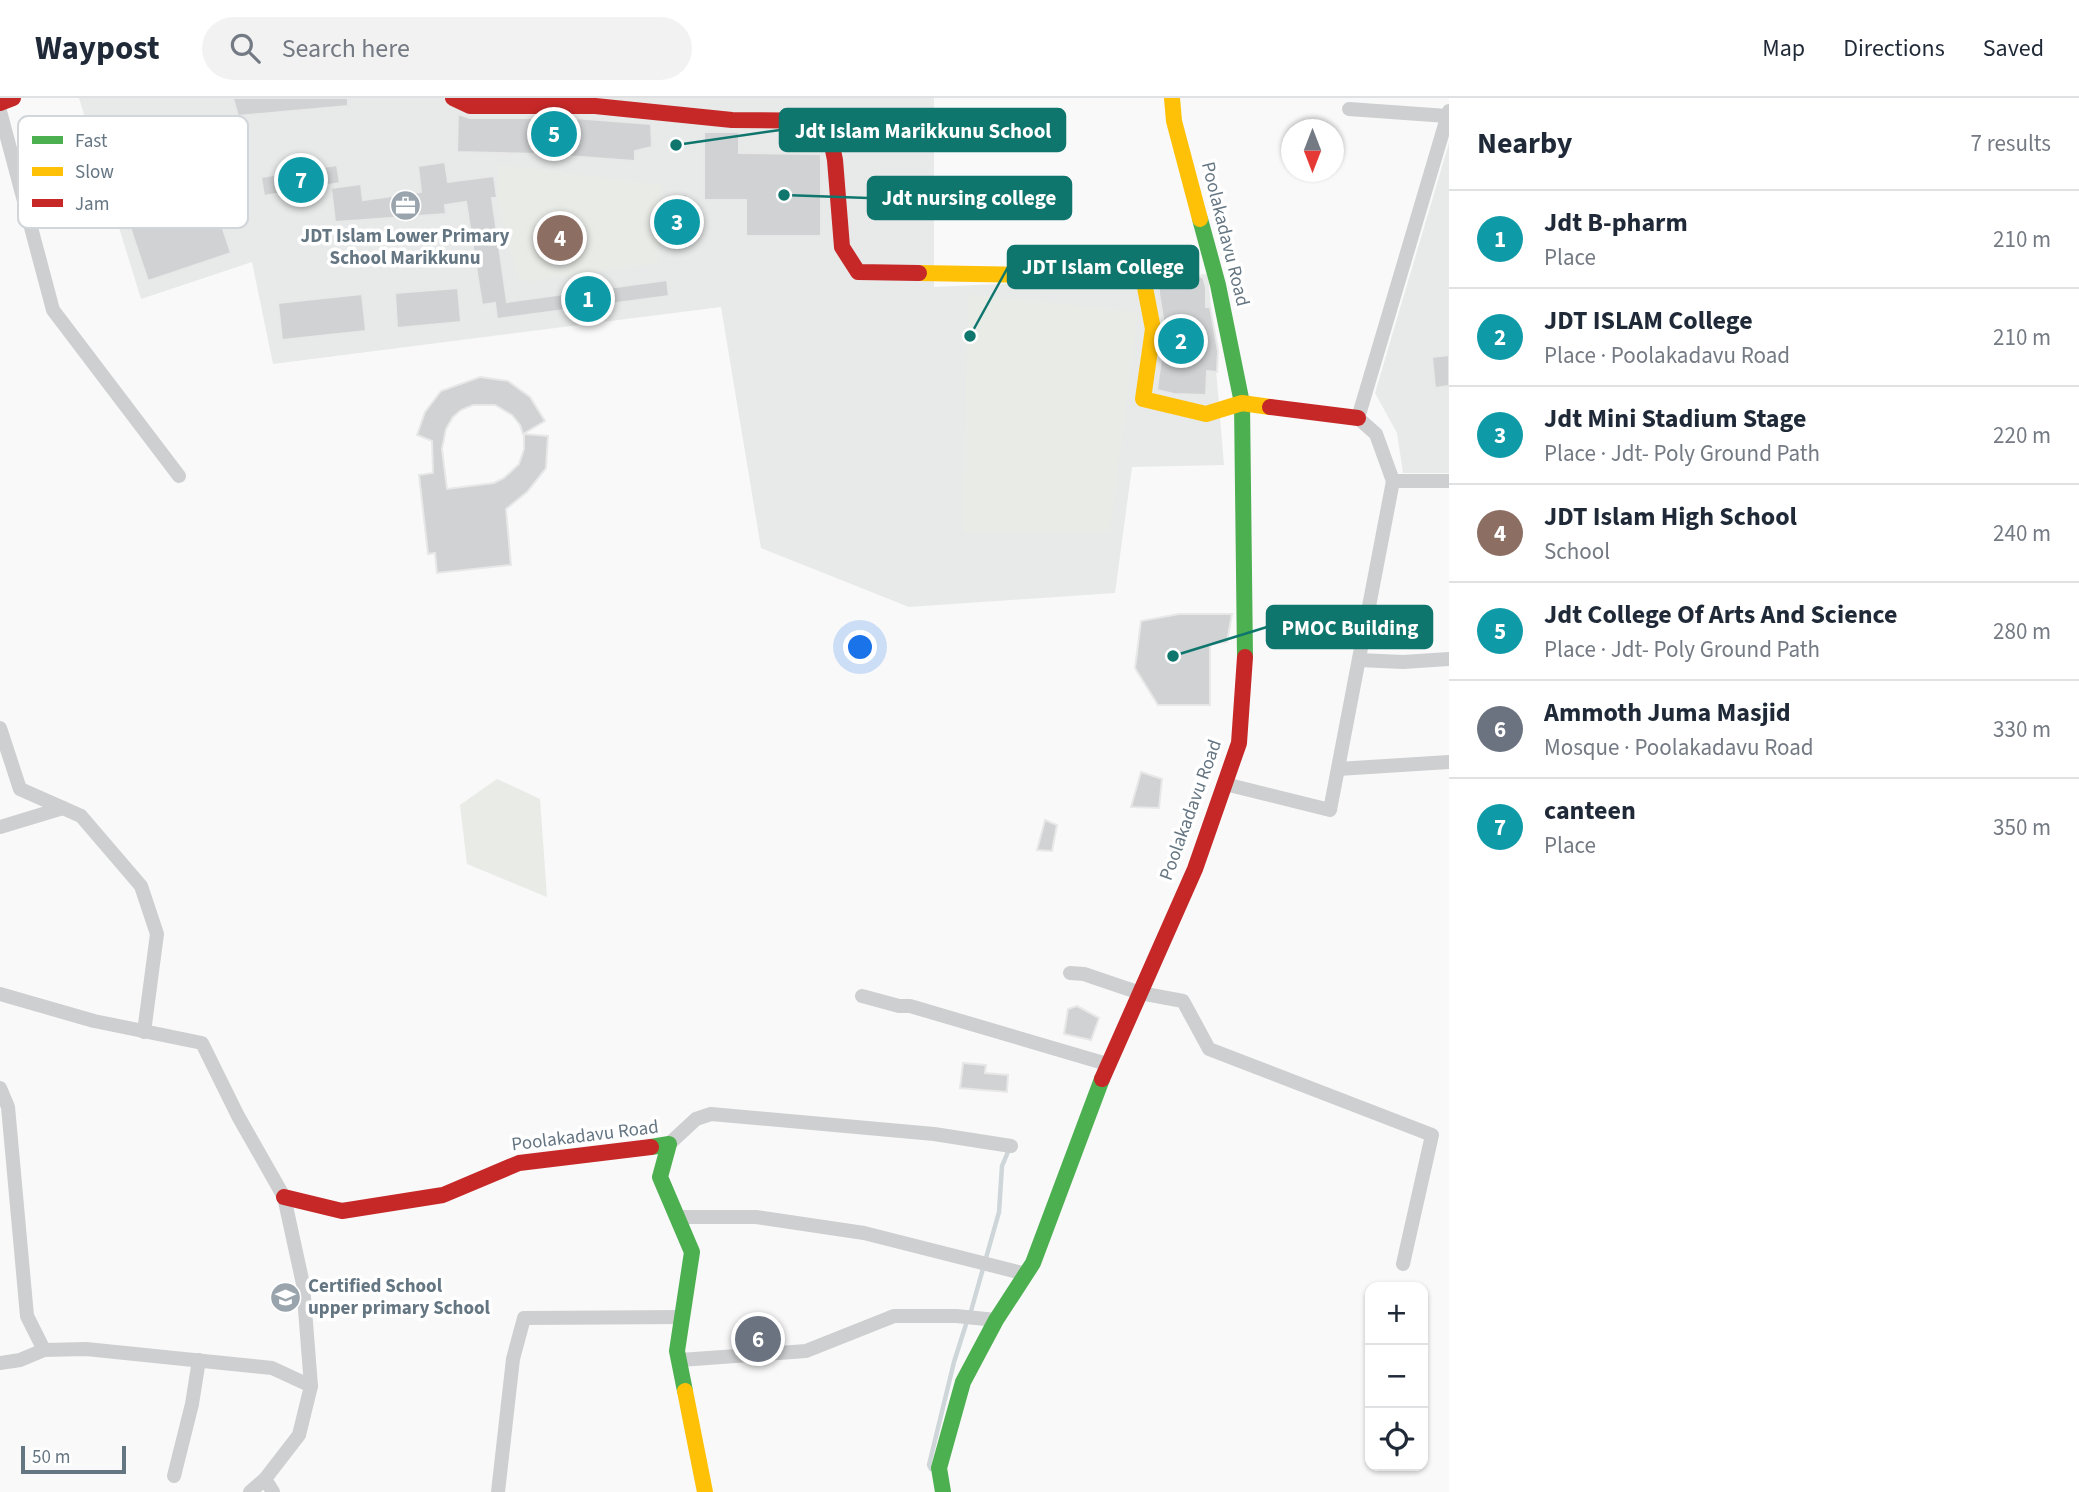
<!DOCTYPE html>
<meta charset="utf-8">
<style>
body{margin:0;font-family:"Source Sans 3",sans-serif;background:#f2f2f3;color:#1f2937}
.controls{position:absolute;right:21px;bottom:21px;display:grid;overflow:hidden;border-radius:14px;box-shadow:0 2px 5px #0004}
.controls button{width:63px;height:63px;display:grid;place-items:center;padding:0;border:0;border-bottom:2px solid #e0e1e3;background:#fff;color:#1f2937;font:35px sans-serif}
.compass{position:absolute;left:1281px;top:21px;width:63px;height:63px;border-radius:50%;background:#fff;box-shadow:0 2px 5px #0004;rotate:180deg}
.scale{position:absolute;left:21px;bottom:18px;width:105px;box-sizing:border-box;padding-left:7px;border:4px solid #657683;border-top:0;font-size:19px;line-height:24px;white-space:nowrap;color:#657683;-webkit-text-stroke:5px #fff;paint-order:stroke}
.you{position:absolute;left:861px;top:550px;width:24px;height:24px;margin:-18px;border:5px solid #fff;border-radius:50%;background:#1a73e8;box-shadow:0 0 0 10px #1a73e833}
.badge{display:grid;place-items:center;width:46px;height:46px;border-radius:50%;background:#1a73e8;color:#fff;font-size:23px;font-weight:700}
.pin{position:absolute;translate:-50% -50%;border:4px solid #fff;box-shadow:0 2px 7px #0006}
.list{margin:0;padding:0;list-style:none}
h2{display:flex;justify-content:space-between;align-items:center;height:91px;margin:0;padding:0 28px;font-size:30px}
h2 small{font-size:23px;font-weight:400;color:#747a83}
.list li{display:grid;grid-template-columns:46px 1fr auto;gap:21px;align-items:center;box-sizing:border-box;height:98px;padding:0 28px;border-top:2px solid #e0e1e3}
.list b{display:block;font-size:26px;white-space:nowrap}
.list p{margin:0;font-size:23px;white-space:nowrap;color:#747a83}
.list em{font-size:23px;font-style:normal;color:#747a83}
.icon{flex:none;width:38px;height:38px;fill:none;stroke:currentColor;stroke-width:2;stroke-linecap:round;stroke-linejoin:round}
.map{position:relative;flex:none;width:1449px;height:1394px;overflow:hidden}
header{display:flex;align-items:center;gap:42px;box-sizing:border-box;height:98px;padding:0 35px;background:#fff;border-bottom:2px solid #e0e1e3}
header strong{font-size:33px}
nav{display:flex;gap:38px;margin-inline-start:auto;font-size:24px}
.search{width:490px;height:63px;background:#f2f2f3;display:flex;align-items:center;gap:18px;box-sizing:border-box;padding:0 24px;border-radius:38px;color:#747a83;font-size:26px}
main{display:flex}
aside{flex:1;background:#fff}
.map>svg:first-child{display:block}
</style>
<header>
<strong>Waypost</strong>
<div class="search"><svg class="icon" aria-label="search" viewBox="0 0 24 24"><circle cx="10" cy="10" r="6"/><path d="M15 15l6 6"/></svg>Search here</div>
<nav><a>Map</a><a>Directions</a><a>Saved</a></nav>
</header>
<main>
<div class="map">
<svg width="1449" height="1394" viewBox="0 0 1449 1394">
<rect width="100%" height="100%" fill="#f9f9f9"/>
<g fill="#e8e9e9">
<path d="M79,0h855v189l274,-13 16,191 -92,2 -17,126 -206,14 -148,-59 -40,-241 -448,57 -21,-102 -111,37z"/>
<path d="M1449,45v330h-46l-6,-40 -22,-40z"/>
</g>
<g fill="#e8ebe6">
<path d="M498,66l165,21 -4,78 -132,19 -9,-3 -21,-81z"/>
<path d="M968,196l170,18 -28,220h-147z"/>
<path d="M497,681l43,20 7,98 -80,-33 -7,-59z"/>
</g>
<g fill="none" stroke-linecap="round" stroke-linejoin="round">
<g stroke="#ced6d9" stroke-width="4.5">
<path d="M971,1213l28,-99 3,-46 8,-19"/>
<path d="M931,1371l-2,-4 25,-103 14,-44"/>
</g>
</g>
<g fill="#d0d2d3" stroke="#e8e8e8" stroke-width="2">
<path d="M233,0h115v8l-110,10z"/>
<path d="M458,16l12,4h104l77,6 1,23 -17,4v10l-96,-7 -82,-2z"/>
<path d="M188,26l43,129 -83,28 -43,-129z"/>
<path d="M704,34h35v21l82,1v82h-75v-36h-42z"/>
<path d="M445,64l3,20 46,-6 3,22h-5l15,104 160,-22 2,16 -172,23 -2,-16 -13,2 -16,-103 -21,3 1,9 -111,8 -4,-34 30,-4 2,16 58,-8 -3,-26z"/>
<path d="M337,67l3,18 -76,13 -3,-19z"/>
<path d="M687,96l1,55h-20l-1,-54z"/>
<path d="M1159,177l44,2 3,11v19h4l8,44 -1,21 -10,-1 -1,24 -32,-1 -17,-4 8,-60 -6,-37z"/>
<path d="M458,190l3,34 -64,6 -2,-35z"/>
<path d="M362,196l4,37 -84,9 -4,-37z"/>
<path d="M1449,257v31l-14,2 -3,-31z"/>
<path d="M480,279l28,4 22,16 15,24 -22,13 -3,-9 -8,-10 -17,-10h-22l-12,5 -8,7 -7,12 -4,20 5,40 47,-6 10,-5 15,-14 5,-15v-15l24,2 -2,32 -19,24 -21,17 5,56 -74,8 -2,-20 -7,1 -9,-79 14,-2 -1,-32 -15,-6 8,-23 16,-21z"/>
<path d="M1179,516h53l-5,28 -17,2v61h-52l-23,-37 6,-47z"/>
<path d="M1141,674l21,7 -3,29 -28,-1z"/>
<path d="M1045,722l12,5 -5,26 -15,-1z"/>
<path d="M1077,908l22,12 -8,22 -27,-6 4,-25z"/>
<path d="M963,965l23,2 -1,8 23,2 -1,17 -47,-4z"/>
</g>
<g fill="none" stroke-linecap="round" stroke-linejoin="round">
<g stroke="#cecfd0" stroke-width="14">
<path d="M1349,11l98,7"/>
<path d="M0,13l53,199 126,166"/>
<path d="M1449,13l-91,307 18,16 17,47h56"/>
<path d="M1359,562l44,2 46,-3"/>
<path d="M0,630l20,61 61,27 60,70 16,48 -13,98"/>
<path d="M1338,671l111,-7"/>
<path d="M1225,686l105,26 63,-329"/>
<path d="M0,729l63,-19"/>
<path d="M1070,875l14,1 56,19 43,8 26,48 223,86 -29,129"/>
<path d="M0,896l94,27 108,22 36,73 46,81 19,87 8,102 -12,49 -34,44 8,13"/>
<path d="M862,898l37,10h11l197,58"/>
<path d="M0,990l8,19 19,209 17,34"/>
<path d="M669,1046l27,-25 15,-5 223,20 77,12"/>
<path d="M677,1119h79l108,16 162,41"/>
<path d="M680,1262l126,-9 88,-35h62l40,4"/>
<path d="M0,1265l20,-3 24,-10 42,-1 186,19 39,18"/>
<path d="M174,1378l18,-72 7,-44"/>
<path d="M250,1394l15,-13"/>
<path d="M498,1394l15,-133 11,-41 158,-1"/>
</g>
<g stroke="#4caf50" stroke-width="16">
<path d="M1200,121l18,66 24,118 3,254"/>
<path d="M651,1049l18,-3 -9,33 32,75 -15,99 8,40"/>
<path d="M943,1394l-4,-24 24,-86 33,-62 37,-57 69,-184"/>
</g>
<g stroke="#ffc107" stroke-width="16">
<path d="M1172,0l2,23 26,98"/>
<path d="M919,175l224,4 10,52 -10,70 63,15 36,-11 28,4"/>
<path d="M685,1293l20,101"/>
</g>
<g stroke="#c62828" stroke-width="16">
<path d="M453,0l17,8h125l137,14 95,1 8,39 7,87 16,25 61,1"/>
<path d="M0,5l13,-5"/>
<path d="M1270,309l88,11"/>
<path d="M1102,981l93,-210 44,-126 6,-86"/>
<path d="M284,1099l58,14 101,-16 76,-32 132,-16"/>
</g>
</g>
<defs>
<symbol id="office-disc" viewBox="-11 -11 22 22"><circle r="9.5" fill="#99a4ac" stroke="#fff"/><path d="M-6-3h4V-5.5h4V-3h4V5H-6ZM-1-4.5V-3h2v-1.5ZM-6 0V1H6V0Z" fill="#fff"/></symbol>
<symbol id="school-disc" viewBox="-11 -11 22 22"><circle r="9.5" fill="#99a4ac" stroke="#fff"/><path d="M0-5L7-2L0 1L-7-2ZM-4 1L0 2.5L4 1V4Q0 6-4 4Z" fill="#fff"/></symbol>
</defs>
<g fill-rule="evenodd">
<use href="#office-disc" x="388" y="90" width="35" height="35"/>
<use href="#school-disc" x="268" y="1182" width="35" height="35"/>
</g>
<g text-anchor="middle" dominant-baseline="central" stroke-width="7" stroke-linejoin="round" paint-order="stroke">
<g font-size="19" fill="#657683" stroke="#fff">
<text transform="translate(1225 136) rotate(76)">Poolakadavu Road</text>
<text transform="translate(1191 712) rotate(-70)">Poolakadavu Road</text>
<text transform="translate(585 1038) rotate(-7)">Poolakadavu Road</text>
</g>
<g font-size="19" font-weight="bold" fill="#657683" stroke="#fff">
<text x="405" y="138">JDT Islam Lower Primary<tspan x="405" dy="22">School Marikkunu</tspan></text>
<text x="308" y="1188" text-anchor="start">Certified School<tspan x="308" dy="22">upper primary School</tspan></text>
</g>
</g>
<rect x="18" y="18" width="230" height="112" rx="10" fill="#fff" stroke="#d1d6da" stroke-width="2"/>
<rect x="32" y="38" width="31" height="8" fill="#4caf50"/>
<rect x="32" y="69" width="31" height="9" fill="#ffc107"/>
<rect x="32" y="101" width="31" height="8" fill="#c62828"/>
<g font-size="19" fill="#657683">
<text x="75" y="49">Fast</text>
<text x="75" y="80">Slow</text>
<text x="75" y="112">Jam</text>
</g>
<path fill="none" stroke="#0f766e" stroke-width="2.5" d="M676 47L780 32M784 97L868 100M970 238L1008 169M1173 558L1267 529"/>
<g fill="#0f766e" stroke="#fff" stroke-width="2.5">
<circle cx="676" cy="47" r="7"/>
<circle cx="784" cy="97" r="7"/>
<circle cx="970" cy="238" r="7"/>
<circle cx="1173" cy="558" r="7"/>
</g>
<g fill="#0f766e" stroke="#0f766e" stroke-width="2.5">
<rect x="780" y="11" width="285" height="42" rx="7"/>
<rect x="868" y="79" width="203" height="42" rx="7"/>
<rect x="1008" y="148" width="190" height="42" rx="7"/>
<rect x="1267" y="508" width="165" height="42" rx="7"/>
</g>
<g font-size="21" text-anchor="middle" font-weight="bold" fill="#fff">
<text x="923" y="40">Jdt Islam Marikkunu School</text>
<text x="969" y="107">Jdt nursing college</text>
<text x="1103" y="176">JDT Islam College</text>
<text x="1350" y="537">PMOC Building</text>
</g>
</svg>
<div class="controls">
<button>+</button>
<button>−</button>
<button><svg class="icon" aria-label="locate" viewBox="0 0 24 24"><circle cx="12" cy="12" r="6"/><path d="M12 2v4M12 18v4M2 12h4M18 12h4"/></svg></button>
</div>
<svg class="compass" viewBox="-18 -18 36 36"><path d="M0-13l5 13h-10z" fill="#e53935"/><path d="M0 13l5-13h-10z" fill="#747a83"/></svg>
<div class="scale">50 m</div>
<div class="you"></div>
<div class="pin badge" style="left:588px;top:201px;background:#0f9aa8">1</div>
<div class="pin badge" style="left:1181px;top:243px;background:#0f9aa8">2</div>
<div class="pin badge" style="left:677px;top:124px;background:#0f9aa8">3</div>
<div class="pin badge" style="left:560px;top:140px;background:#8d6e63">4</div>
<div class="pin badge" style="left:554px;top:36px;background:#0f9aa8">5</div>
<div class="pin badge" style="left:758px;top:1241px;background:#6b7280">6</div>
<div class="pin badge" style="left:301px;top:82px;background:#0f9aa8">7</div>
</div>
<aside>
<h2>Nearby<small>7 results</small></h2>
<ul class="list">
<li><span class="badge" style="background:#0f9aa8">1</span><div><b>Jdt B-pharm</b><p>Place</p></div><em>210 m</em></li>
<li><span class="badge" style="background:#0f9aa8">2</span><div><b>JDT ISLAM College</b><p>Place · Poolakadavu Road</p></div><em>210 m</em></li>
<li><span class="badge" style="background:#0f9aa8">3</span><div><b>Jdt Mini Stadium Stage</b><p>Place · Jdt- Poly Ground Path</p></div><em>220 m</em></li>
<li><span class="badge" style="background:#8d6e63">4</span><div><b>JDT Islam High School</b><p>School</p></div><em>240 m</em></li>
<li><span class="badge" style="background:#0f9aa8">5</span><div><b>Jdt College Of Arts And Science</b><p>Place · Jdt- Poly Ground Path</p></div><em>280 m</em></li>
<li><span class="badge" style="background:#6b7280">6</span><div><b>Ammoth Juma Masjid</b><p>Mosque · Poolakadavu Road</p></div><em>330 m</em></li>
<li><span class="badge" style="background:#0f9aa8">7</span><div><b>canteen</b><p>Place</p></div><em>350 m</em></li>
</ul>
</aside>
</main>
